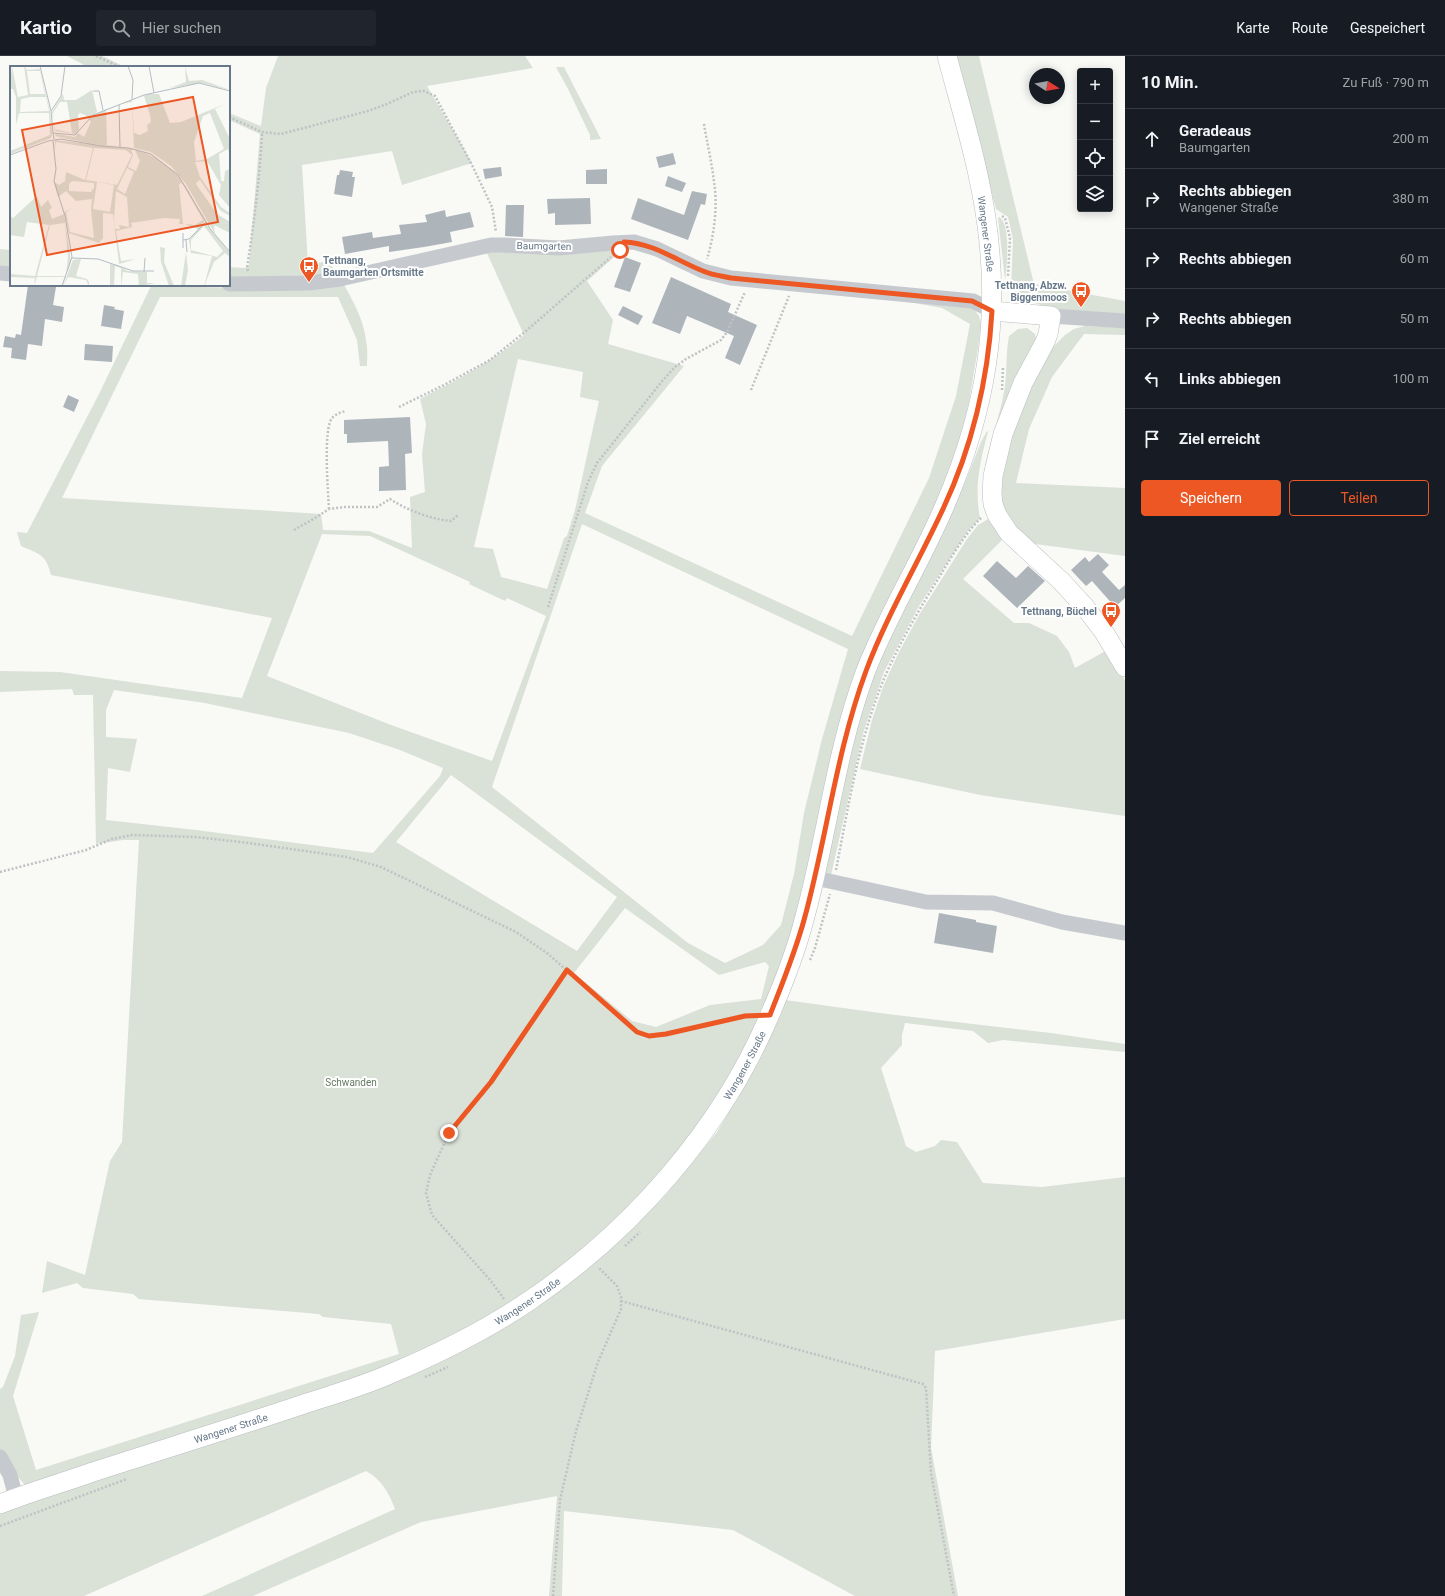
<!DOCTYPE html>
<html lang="de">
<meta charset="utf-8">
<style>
body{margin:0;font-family:Roboto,sans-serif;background:#20242c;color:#f1f3f6}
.controls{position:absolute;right:12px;top:12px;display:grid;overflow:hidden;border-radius:4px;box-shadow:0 2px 10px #0003}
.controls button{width:36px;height:36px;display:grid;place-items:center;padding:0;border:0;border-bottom:1px solid #363941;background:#171b24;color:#f1f3f6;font:20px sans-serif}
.compass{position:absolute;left:1029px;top:12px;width:36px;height:36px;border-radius:50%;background:#171b24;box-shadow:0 2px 10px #0003;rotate:101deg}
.stop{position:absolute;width:12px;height:12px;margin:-9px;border:3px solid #ec5723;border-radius:50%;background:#fff}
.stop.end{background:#ec5723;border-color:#fff;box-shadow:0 1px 4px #0008}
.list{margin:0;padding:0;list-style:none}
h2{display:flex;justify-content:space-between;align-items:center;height:52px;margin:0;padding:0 16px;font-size:17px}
h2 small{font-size:13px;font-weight:400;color:#9ea1a6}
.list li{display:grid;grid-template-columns:26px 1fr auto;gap:12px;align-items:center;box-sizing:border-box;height:60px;padding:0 16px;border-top:1px solid #363941}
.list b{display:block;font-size:15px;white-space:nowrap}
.list p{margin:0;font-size:13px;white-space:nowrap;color:#9ea1a6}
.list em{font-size:13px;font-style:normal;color:#9ea1a6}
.actions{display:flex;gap:8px;padding:12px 16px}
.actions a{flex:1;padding:9px 0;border:1px solid #ec5723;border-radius:4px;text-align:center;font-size:14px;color:#ec5723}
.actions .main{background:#ec5723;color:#fff}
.icon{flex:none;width:22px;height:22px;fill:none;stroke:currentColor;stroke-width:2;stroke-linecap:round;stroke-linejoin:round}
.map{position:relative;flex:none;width:1125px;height:1540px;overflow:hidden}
header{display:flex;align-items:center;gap:24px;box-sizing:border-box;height:56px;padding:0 20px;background:#171b24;border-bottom:1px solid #363941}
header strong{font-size:19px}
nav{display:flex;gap:22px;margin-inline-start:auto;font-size:14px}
.search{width:280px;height:36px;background:#20242c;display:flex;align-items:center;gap:10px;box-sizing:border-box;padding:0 14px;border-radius:4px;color:#9ea1a6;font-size:15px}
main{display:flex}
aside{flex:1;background:#171b24}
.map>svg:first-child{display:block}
</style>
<header>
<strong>Kartio</strong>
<div class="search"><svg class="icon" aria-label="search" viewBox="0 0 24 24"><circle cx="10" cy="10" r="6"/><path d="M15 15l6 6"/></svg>Hier suchen</div>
<nav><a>Karte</a><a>Route</a><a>Gespeichert</a></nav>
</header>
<main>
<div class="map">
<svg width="1125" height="1540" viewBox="0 0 1125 1540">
<rect width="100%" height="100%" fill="#f9f9f6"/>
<g fill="#dae1d7" fill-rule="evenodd">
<path d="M67,0h35l23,11h-14l-5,-2v2h-18z"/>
<path d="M278,0h247l8,12 -106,18 45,77 -70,22 -10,-34 -90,14 6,100 20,-4 7,10 -12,7 -94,2v-13l16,1 4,-3 11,-131 -31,-14v-7l32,13 5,-38z"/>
<path d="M956,0h23l55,228 91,17v15c-35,-4 -85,-4 -114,-24l2,-53 -5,-22 -12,-8z"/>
<path d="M556,11h8l37,72 -11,1v-5l-21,-44z"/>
<path d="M999,161c12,6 8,51 6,63l-7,-62z"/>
<path d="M618,189l3,6 -34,30 26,39 -5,24 76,22 -82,100 -17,47 267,123 77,-158 27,-82 14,-72 -28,-16 -72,-13 103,13 6,8 2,7 -3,25 -9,54 -9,38 -28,76 -28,55 -110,360 -35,91 -52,91 -36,48 -40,44 -74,66 -86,57 -129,57 -315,103 -27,-34v-65l3,-2 12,-31 6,-41 18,-3 -26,84 23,74 363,-116 -8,-30 -68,-7 -4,-3 -180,-15 -6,-5 -50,-6 -6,-5 -35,10 5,-32 38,14 25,-114 12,-19 17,-302h-16l-27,4 -3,-149h-19l-2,-6 -72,3v-21l60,1 182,26 30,-80 -221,-43c-5,-21 -12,-21 -30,-29l-4,-14 10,1 72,-139 52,-108 94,2 98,-5c10,18 21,37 23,58 2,8 1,17 1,25h-7l-3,-26 -19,-43h-178l-98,201 259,16 2,16 46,1 43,17 -2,-51 15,-5 -3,-38 4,-30 -6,-25c37,-19 73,-37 104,-64l-38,-84zM518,303l65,13 -3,25 19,4 -24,109 -8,26 -3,2 -17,51 -46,-12 -8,-28 -19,-2zM582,468l266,125 -26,90 -18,74 -10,61 -13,51 -18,20 -38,18 -37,-20 -196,-156zM322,478l48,2 100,46 -1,2 36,17 2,-3 39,18 -54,145 -101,-36 -124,-49zM114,634l91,13 144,30 51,17 43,18 -3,8 -67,77 -177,-23 -90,-10 2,-52 22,4 7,-33 -31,-2v-27zM451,719l166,122 -40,54 -181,-109zM625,852l94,67 46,-13 4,4 -8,33 -51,6 -54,22 -24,-6 -58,-48z"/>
<path d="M0,193l11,1v19l-11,-1z"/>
<path d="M1085,270l40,2v7l-41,-1 -32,43 -23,52 -13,54 109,5v68l-97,-13 -20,-21 -8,-28 1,-30 16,-50 33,-64 15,-15 9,-6z"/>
<path d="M1027,272l8,6 2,9 -49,168 -3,-1c-8,-43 10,-72 18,-113 5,-20 2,-41 6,-61l9,-7z"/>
<path d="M987,375l1,1c-8,29 -14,56 -8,86l-13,14 -48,74 -35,66 -20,58 -33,145 -6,-1 27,-131 22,-69 25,-56 37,-73 32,-70 13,-33z"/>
<path d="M990,462l15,19 -42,42 51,44h15l28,13 12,16 6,16 34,-19 16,32v135l-145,-21 -120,-26 12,-49 11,-33 15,-33 21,-39 48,-76 11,-14z"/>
<path d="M785,944l102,14 164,19 74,11v8l-122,-12 -15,3 -15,-12 -68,-8 -3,12v10l-21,23 25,78 10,6 19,-6 6,-6 16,2 26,41 59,4 83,-10v142l-190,32 -4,97 27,148h-103l-122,-66 -169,-19 -2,85h-13l8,-100 -136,26 -168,74h-51l193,-87c-6,-16 -13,-29 -29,-38l-282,125h-84v-83l88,-31 255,-82 257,-143 63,-59 54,-66 44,-75z"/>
</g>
<g fill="#adb5bb">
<path d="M673,97l3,11 -17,4 -3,-11z"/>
<path d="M501,111l1,9 -17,3 -2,-10z"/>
<path d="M607,113v15h-21v-14z"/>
<path d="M340,114l13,2 -1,5h3l-3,20 -18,-3 3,-19h2z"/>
<path d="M668,120l18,7 -4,9 -17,-6z"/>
<path d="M692,135l15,3 -2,11 -4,-1 -13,36 -57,-21 7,-21 46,17z"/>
<path d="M590,142l1,26 -36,1v-12l-7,1 -1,-15z"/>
<path d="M506,149h18l-1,32 -18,-1z"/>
<path d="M445,154l1,7 24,-5 4,15 -24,5 2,10 -28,5 -35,5v-6l-44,8 -3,-17 30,-5 1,6 28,-4 -2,-9 28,-3 -2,-7z"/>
<path d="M625,201l16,6 -11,29 -16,-5z"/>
<path d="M671,221l60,27 -3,8 29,13 -17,40 -15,-7 9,-22 -47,-20 -7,18 -28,-11z"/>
<path d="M28,229l28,2 -3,18 11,2 -2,15 -17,-3 -3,27 -14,-2 -2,16 -15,-2 1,-10 -9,-1 2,-11 10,2 1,-4 5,1z"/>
<path d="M104,249l11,2 -1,2 10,2 -3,18 -20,-3z"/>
<path d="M623,250l20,10 -5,9 -20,-10z"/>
<path d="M85,288l28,2 -1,16 -28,-2z"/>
<path d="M68,339l11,5 -5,12 -11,-5z"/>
<path d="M410,361l2,36 -7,1 1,36 -27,1v-24l10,-1 -1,-25 -41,2v-9h-3v-14z"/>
<path d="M1098,498l11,11 -7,7 17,18 6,-5v13l-10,9 -23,-26 -6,5 -15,-16 14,-13 4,5z"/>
<path d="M997,505l19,17 12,-12 17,15 -28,27 -34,-32z"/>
<path d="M939,857l37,7v2l21,4 -4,27 -59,-10z"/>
</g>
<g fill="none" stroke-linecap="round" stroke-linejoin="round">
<defs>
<g id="major">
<path d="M992,255l59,5 -3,18 -3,8 -22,41 -20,51 -10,42 -1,18 1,10 4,11 12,18 52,48 24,26 19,25 21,35"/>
<path id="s1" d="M0,1448c30,-12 62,-21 93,-32 71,-23 143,-45 214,-69 28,-9 56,-17 83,-29 48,-20 96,-44 139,-73 104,-71 193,-172 242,-289 13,-30 25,-61 33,-92 23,-82 31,-166 61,-247 22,-58 56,-111 80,-168 41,-95 56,-185 41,-287 -8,-55 -25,-109 -39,-162"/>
</g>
</defs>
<use href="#major" stroke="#b9bdc1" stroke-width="20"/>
<g stroke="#bfc2c4" stroke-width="2.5" stroke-dasharray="2 2" stroke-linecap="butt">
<path d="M96,0l24,11"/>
<path d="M229,61l33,15 19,2 87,-23 19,-7 26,-12 11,-1 11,5 37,69 20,42 4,25"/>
<path d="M704,68c3,19 8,39 10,58 4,24 0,54 -7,77"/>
<path d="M1002,160l3,2 5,20 -2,38"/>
<path d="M248,215l-1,-3c7,-46 13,-91 15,-136"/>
<path d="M751,334l38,-94"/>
<path d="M1002,334l1,-23"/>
<path d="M399,351l45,-22 46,-25 36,-29 85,-74"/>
<path d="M329,453c-1,-18 -6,-79 3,-91 4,-4 9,-6 14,-7"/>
<path d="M294,474l21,-12 14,-9 16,-2h32l13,-8c17,11 40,20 61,22l7,-6"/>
<path d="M548,551l40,-125 9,-19 66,-83 12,-13 11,-8 35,-19 6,-8 18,-40"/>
<path d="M836,814c12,-62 22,-125 45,-184 15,-37 36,-73 57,-107 13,-21 26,-45 44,-62"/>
<path d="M0,816l86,-22 26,-11 20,-4 64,2 53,6 98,14 34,10 135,65 31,21 90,79 12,4 17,-2 79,-18 7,-1"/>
<path d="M810,904l5,-12 15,-54"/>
<path d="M625,1190l15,-14"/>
<path d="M504,1243l-13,-18 -59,-66 -6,-22 4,-18 19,-42 42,-51 76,-112"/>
<path d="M621,1245l302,83 3,4 5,85 23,123"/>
<path d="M425,1321l23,-10"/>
<path d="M0,1470l127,-47"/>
<path d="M553,1540l7,-96 16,-69 22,-69 23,-53v-12l-4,-11 -19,-19"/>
</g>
<g stroke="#c6cace" stroke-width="15">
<path d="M0,217l11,1"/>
<path d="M229,228l80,-1 31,-4 151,-34h12l56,3 54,-5 21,-1 23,7 46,22 28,7 242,23 19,10"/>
<path d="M1051,260l74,5"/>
<path d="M815,822l111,24 67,1 69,19 63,11"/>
<path d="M0,1401l10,18 6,23"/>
</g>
<use href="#major" stroke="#fff" stroke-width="19"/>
</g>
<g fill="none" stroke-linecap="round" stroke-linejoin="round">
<path stroke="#ec5723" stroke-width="5" d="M449,1077l42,-51 76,-112 70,62 12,4 17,-2 79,-18 25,-1c12,-31 25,-62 34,-95 23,-83 32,-168 62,-249 21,-56 52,-108 77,-162 29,-62 45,-129 49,-198l-20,-10 -241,-23c-10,-2 -19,-3 -28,-7 -26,-10 -49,-28 -79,-29l-4,8"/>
</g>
<defs>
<symbol id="bus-pin" viewBox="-11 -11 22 30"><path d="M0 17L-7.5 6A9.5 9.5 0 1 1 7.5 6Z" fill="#ec5723" stroke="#fff"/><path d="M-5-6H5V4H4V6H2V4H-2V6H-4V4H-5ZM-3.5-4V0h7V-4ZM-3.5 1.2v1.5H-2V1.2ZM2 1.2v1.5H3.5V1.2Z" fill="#fff"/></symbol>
</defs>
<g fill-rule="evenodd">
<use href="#bus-pin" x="298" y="199" width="22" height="30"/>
<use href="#bus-pin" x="1070" y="224" width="22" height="30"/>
<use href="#bus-pin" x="1100" y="544" width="22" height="30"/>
</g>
<g text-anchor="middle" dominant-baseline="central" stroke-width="4" stroke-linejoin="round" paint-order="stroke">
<g font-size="10" fill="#667889" stroke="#fff">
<text transform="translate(986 178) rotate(83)">Wangener Straße</text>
<text transform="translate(544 190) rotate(1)">Baumgarten</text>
<text stroke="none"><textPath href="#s1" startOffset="891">Wangener Straße</textPath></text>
<text stroke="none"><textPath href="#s1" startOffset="567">Wangener Straße</textPath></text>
<text stroke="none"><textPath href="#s1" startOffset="243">Wangener Straße</textPath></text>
</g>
<g font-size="10" font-weight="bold" fill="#667889" stroke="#fff" text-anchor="end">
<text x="323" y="204" text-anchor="start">Tettnang,<tspan x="323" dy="12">Baumgarten Ortsmitte</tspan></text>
<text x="1067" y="229">Tettnang, Abzw.<tspan x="1067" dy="12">Biggenmoos</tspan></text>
<text x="1097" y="555">Tettnang, Büchel</text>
</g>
<g font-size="10" fill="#667a62" stroke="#fff">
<text x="351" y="1026">Schwanden</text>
</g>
</g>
<g transform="translate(10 10)">
<rect width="220" height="220" fill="#f9f9f6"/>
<path d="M2,0l6,31 10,-2 -4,-29 3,4 13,-1 10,43 2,21 -1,5 -41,16v-3l40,-16 -1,-22h-30l-3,12v-28l-3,-8h-3zM17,5h13l5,23h-15zM20,31h16l3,14 -29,1 1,-13zM175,0l4,15 13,-1 28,10 -28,-7 -32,5 16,-6zM82,24l5,22 -8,5 -9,-4 -2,2 1,15 -3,4 -21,-3 -3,-19 11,-18 1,6h12zM50,36h7l5,31 -18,-4 -1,-16zM139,28h10l11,29 11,-1 44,-18 -10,5 15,30v16l-2,-6 -9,5 2,27h3l1,-10 5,-2v39l-11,-13 2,-10 -14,-24 -12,1 5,15 21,30 9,6v3l-9,-5 -21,-31 -3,2 -1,2 21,30 13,8v11l-16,-8 1,9 -29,-50 -15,-18 -20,-14 -17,-4 -2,-46 -11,2 11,-4 2,33 6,2 8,-4 -1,-6 4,-3 -1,-7 -6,-19 -11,3zM200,47l14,36 -17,10 -11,2 -2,-19 9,-26zM96,43l1,36 13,1 -24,-1 -41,-9 1,-2 19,3 3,-4 6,4 7,-15 -2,-3zM45,74l80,9 20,8 19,14 13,17 18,33 -4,5 5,-2 24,29v4l-5,-4 -11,9 -9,22 2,2h-3l8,-30 -21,-3 -2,-13 9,-11 -13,-5 10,1 8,-5 -21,-37 -3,1 4,40h-4l1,-5 -16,-1 -33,5 1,4 -16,4 5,30 15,-2 -17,5 -6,-50 -10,-1v25l-4,5 -30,-10 -5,-21 9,-4 -7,4 4,20 24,6 -3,-28 1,-11 -16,2 -10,-10 -8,6 -4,-15 5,3 6,-4 1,-9 19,8 8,-32 -37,-6 -2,11zM84,82l32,2 6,5 -15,30 -31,-5zM121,84h4l5,11 -4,10 -8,-4 5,-12zM117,102l7,4 -9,22 -8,-5zM62,115l22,2v5l-3,4 -22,-1v-7zM87,116l17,3 -4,27 -17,-3zM106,125l11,6 2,30 -10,-2 1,4h-5l-1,-11zM194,160l19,25 -6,6 -26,-7v-10zM27,130l4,11 7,-7 4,8 -3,2 3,9 12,-5 7,48 -9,24 3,-9h-28l-3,9 1,-8 -24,-1 -1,-3 25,2 14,-51 -22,-3 -3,15 -14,-2v-19l3,2zM55,157l3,34 -2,19h-29l13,-51zM150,181l5,1 -1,14 10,24h-5l-8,-24zM176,186l2,18 -3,16h-4zM71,193l-5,17 11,3 2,3v4l-3,-6 -18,-3 -5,9 10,-26zM100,198l7,1 11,6 19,1v11h9l-17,3 -1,-12 -15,-2 -2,14v-18l-6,-2 -1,20h-4z" fill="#dae1d7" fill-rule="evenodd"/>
<path fill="none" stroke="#b5bdc4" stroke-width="1" d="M30,0l11,45M118,0l5,14 -1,19M139,0l5,27M83,25h6l4,19M109,39l1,42M43,67l-2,-22 10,-15 4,-30M44,73l-1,-6 22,2 18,-20 51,-20 55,-12 31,8M43,75l3,28 -2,12 11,35 7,41 -10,29M0,89l38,-14 13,-2 40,7 28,2 22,6 27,21 33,55 19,22M173,167v15M173,174l6,-1 17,-17M176,174l1,12M62,192l26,1 35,12h21M134,206l1,-14"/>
<path fill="#ec5723" fill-opacity="0.15" stroke="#ec5723" stroke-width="2" d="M183,31l25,125 -171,33 -25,-125z"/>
<rect width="220" height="220" fill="none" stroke="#667889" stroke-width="2"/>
</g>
</svg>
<div class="controls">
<button>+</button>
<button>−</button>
<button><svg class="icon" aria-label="locate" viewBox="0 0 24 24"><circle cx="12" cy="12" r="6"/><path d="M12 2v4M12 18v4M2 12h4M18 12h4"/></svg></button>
<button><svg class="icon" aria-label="layers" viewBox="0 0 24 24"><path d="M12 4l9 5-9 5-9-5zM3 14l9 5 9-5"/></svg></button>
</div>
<svg class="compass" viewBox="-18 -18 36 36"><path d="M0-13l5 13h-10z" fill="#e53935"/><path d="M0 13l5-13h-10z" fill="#9ea1a6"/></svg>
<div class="stop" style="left:620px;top:194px"></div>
<div class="stop end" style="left:449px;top:1077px"></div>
</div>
<aside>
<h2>10 Min.<small>Zu Fuß · 790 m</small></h2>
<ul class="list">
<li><svg class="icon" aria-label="ahead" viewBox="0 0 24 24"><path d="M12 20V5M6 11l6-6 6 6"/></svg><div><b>Geradeaus</b><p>Baumgarten</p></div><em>200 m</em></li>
<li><svg class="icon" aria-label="right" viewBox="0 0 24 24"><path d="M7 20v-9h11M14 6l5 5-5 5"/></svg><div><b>Rechts abbiegen</b><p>Wangener Straße</p></div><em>380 m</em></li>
<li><svg class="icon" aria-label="right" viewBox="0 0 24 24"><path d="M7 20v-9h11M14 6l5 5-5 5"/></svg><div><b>Rechts abbiegen</b></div><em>60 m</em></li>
<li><svg class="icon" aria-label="right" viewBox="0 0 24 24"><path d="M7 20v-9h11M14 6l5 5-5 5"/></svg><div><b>Rechts abbiegen</b></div><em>50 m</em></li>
<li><svg class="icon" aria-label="left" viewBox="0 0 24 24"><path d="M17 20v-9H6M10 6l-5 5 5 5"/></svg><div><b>Links abbiegen</b></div><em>100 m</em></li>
<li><svg class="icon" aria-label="arrive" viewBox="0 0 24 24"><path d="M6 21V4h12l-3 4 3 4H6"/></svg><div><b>Ziel erreicht</b></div></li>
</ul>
<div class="actions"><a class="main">Speichern</a><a>Teilen</a></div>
</aside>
</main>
